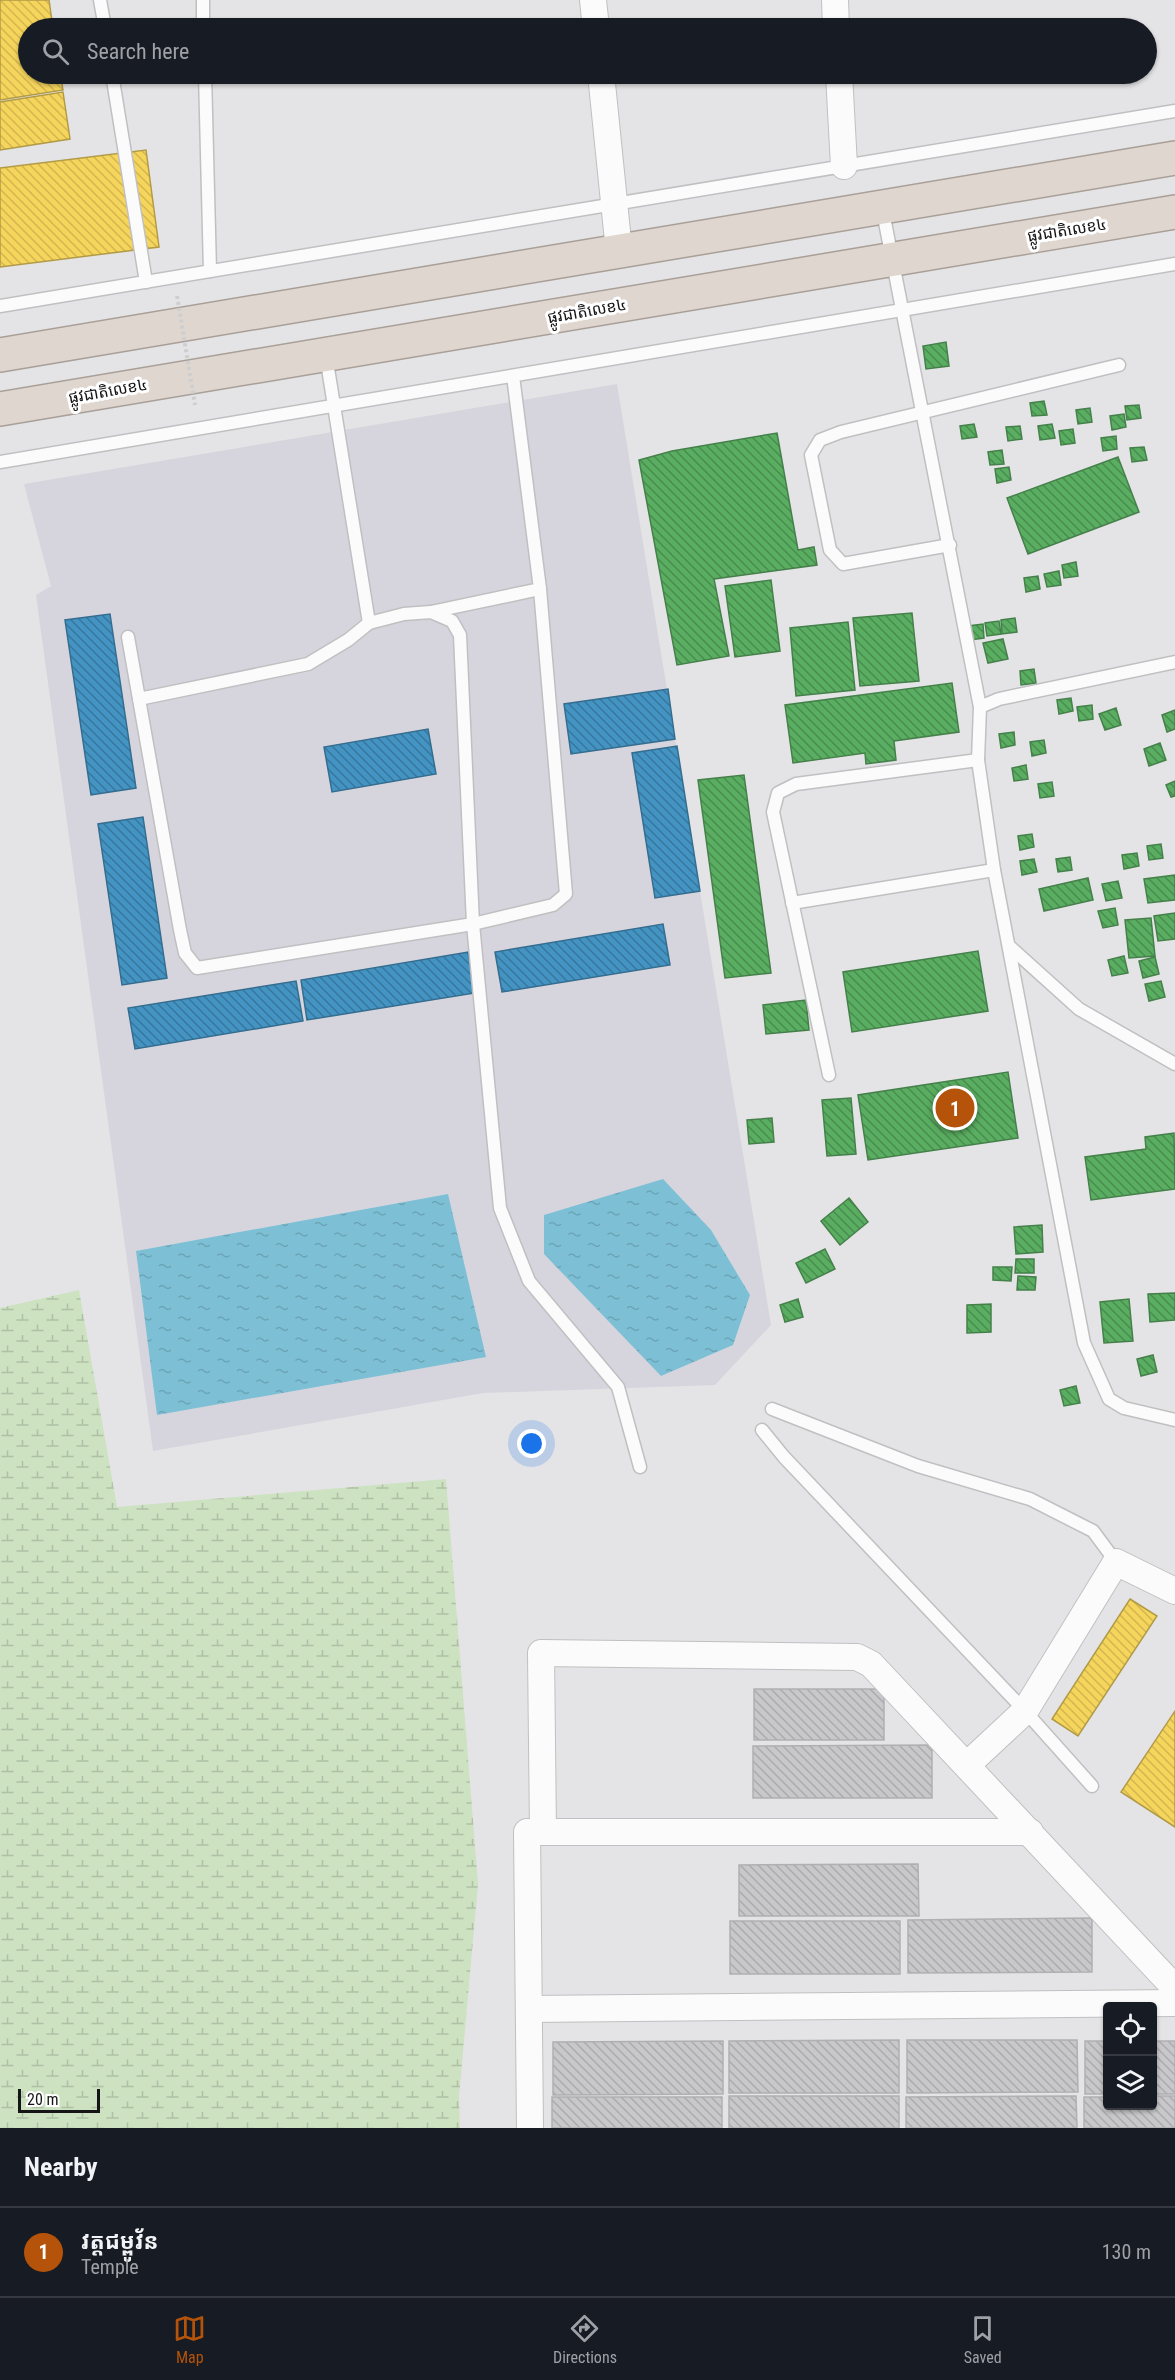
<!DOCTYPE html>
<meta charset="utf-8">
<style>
body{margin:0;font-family:"Roboto Condensed","Noto Sans Khmer",sans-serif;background:#20242c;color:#f1f3f6}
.controls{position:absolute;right:18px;bottom:18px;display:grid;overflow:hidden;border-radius:6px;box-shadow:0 2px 4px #0004}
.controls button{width:54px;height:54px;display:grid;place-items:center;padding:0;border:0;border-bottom:2px solid #363941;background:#171b24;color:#f1f3f6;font:30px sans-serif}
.scale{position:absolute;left:18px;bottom:15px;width:82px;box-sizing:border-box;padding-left:6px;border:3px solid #151517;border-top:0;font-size:16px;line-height:21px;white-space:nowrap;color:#151517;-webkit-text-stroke:4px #fff;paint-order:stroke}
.you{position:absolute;left:532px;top:1444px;width:21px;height:21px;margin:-15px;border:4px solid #fff;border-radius:50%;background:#1a73e8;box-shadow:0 0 0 9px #1a73e833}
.badge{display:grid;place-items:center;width:39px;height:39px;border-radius:50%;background:#b45309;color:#fff;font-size:20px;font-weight:700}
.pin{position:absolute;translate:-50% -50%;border:3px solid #fff;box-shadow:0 2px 6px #0006}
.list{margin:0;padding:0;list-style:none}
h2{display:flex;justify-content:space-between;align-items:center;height:78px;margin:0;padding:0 24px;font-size:26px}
h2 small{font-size:20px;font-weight:400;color:#9ea1a6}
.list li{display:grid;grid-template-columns:39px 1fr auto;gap:18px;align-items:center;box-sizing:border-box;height:90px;padding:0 24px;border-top:2px solid #363941}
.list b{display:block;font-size:22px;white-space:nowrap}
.list p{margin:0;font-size:20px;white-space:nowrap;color:#9ea1a6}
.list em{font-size:20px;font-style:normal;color:#9ea1a6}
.icon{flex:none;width:33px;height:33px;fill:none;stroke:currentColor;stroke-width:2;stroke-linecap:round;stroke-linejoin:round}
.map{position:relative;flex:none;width:1175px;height:2128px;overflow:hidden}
.search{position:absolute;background:#171b24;box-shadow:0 2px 4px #0004;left:18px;right:18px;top:18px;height:66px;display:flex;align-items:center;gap:15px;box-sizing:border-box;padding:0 21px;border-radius:33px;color:#9ea1a6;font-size:22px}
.sheet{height:168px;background:#171b24}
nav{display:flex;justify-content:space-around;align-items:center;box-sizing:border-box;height:84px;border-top:2px solid #363941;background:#171b24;font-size:16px;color:#9ea1a6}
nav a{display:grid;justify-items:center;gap:3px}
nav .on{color:#b45309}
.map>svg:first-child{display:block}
</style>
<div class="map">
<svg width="1175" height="2128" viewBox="0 0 1175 2128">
<defs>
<pattern id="wetland-marsh" width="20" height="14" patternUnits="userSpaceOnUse" patternTransform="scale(1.5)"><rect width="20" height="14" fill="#cde2c1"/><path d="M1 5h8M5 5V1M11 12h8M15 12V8" fill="none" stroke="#afc1a5"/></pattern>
<pattern id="water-ripples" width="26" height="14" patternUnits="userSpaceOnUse" patternTransform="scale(1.5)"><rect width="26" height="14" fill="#7dc0d5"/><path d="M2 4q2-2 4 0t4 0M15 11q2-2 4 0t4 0" fill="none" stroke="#6ba4b6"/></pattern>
<pattern id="homes-back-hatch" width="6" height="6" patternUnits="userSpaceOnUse" patternTransform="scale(1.5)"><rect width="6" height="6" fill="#f6d55c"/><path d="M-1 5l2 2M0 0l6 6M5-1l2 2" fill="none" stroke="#d2b64f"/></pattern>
<pattern id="schools-back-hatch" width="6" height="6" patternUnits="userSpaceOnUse" patternTransform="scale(1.5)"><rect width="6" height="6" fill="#4393c3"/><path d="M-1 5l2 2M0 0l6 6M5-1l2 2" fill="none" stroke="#37779d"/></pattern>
<pattern id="public-back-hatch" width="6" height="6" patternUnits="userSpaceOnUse" patternTransform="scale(1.5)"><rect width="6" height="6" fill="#5aae61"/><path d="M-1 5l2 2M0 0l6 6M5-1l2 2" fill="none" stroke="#498c4f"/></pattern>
<pattern id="building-back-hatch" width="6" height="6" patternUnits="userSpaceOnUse" patternTransform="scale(1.5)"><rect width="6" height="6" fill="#c8c7c9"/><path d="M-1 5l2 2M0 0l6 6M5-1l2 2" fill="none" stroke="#abaaac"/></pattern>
</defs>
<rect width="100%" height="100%" fill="#e4e4e6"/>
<path fill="#d6d5dd" d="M617,384l154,941 -56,60 -232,8 -330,58 -117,-856 15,-9 -27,-102z"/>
<path fill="url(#wetland-marsh)" d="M79,1290l38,217 329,-28 32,405 -19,213 1,31h-460v-820z"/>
<g fill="url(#water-ripples)">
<path d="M663,1179l48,51 39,65 -17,50 -72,31 -117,-122v-39z"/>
<path d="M448,1194l38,163 -329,58 -21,-164z"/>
</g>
<g fill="url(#homes-back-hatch)" stroke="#b29b47" stroke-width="1.5">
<path d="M0,0h49l4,28h-25v46h32l3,16 -63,10z"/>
<path d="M63,92l7,47 -70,11v-48z"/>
<path d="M146,150l13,97 -159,20v-99z"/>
<path d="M1130,1599l27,17 -79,120 -26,-17z"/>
<path d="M1175,1711v116l-54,-35z"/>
</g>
<g fill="url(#schools-back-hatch)" stroke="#356d8f" stroke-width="1.5">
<path d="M110,614l26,174 -45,7 -26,-175z"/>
<path d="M668,689l7,50 -104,15 -7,-50z"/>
<path d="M428,729l8,45 -104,18 -8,-45z"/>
<path d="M677,746l23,145 -45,7 -23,-145z"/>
<path d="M143,817l24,161 -45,7 -24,-161z"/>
<path d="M663,924l7,41 -168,27 -7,-40z"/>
<path d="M468,952l7,41 -168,27 -6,-40z"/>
<path d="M296,981l7,40 -168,28 -7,-41z"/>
</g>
<g fill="url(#public-back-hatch)" stroke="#45804b" stroke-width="1.5">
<path d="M946,342l3,24 -23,3 -3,-23z"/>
<path d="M1044,401l3,14 -15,1 -2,-13z"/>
<path d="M1139,405l2,13 -14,2 -2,-14z"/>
<path d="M1090,408l2,14 -14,2 -2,-14z"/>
<path d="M1124,414l2,13 -14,3 -2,-14z"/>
<path d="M974,424l3,13 -15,2 -2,-13z"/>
<path d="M1052,424l3,14 -15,2 -2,-14z"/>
<path d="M1020,426l2,13 -14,2 -2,-14z"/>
<path d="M1073,429l2,14 -14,2 -2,-14z"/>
<path d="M777,433l21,117 16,-3 3,18 -103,14 15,77 -52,9 -38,-205 33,-9z"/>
<path d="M1116,436l1,13 -14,2 -2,-13z"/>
<path d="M1144,447l3,13 -15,2 -2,-14z"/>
<path d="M1002,450l2,14 -14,1 -2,-13z"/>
<path d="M1118,457l21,55 -111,42 -21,-56z"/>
<path d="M1009,467l2,13 -14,3 -2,-14z"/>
<path d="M1076,562l2,14 -14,2 -2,-13z"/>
<path d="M1059,571l2,14 -14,2 -3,-13z"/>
<path d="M1038,576l2,13 -14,3 -2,-14z"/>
<path d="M771,580l9,71 -45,6 -10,-71z"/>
<path d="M912,613l7,68 -59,5 -7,-68z"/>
<path d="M1015,618l2,14 -15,2 -1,-14z"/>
<path d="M999,621l2,13 -14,2 -2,-13z"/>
<path d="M848,622l7,68 -59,6 -6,-68z"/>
<path d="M983,624l1,14 -14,2 -2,-14z"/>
<path d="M1003,639l5,20 -20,4 -5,-20z"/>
<path d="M1034,669l2,14 -15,2 -1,-14z"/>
<path d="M952,683l7,49 -65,9 2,19 -30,4 -1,-11 -72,10 -8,-58z"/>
<path d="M1071,698l2,13 -14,3 -2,-14z"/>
<path d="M1092,705l1,14 -14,2 -2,-14z"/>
<path d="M1116,708l5,17 -16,5 -6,-16z"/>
<path d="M1175,710v19l-8,3 -5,-17z"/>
<path d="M1014,732l1,13 -14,3 -2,-14z"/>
<path d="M1044,740l2,13 -14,3 -2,-14z"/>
<path d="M1160,743l6,17 -17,6 -5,-17z"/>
<path d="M1026,765l2,14 -14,2 -2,-13z"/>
<path d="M744,775l27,198 -46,5 -27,-198z"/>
<path d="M1175,781v15l-4,1 -5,-12z"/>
<path d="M1052,782l2,14 -14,2 -2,-14z"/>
<path d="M1032,834l2,13 -14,3 -2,-14z"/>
<path d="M1161,844l2,14 -14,2 -2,-14z"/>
<path d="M1137,853l2,13 -15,3 -2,-14z"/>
<path d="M1070,857l2,13 -14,2 -2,-13z"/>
<path d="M1034,859l3,13 -15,3 -2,-14z"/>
<path d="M1175,875v25l-27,3 -4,-24z"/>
<path d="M1088,878l5,22 -49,11 -5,-22z"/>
<path d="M1118,881l4,17 -16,3 -4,-17z"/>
<path d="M1115,908l3,17 -15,3 -5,-17z"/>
<path d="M1175,913v26l-17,2 -4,-25z"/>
<path d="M1151,918l4,38 -26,2 -4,-38z"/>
<path d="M978,951l10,60 -136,21 -9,-60z"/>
<path d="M1124,956l4,17 -16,3 -4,-16z"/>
<path d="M1155,957l4,17 -16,4 -4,-17z"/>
<path d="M1161,981l4,16 -16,4 -4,-17z"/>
<path d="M806,1000l3,30 -43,4 -3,-29z"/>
<path d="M1008,1072l10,66 -150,22 -10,-65z"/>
<path d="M851,1098l5,56 -29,2 -5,-56z"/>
<path d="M772,1118l2,24 -25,2 -2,-24z"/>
<path d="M1174,1133l1,56 -84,11 -6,-43 61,-8 -1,-12z"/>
<path d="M849,1198l19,24 -28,23 -19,-24z"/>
<path d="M1042,1225l1,27 -27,2 -2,-27z"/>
<path d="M825,1249l10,20 -29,14 -10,-20z"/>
<path d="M1016,1259h18v14h-19z"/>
<path d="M993,1267h19l-1,14 -18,-1z"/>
<path d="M1018,1276l18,1 -1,13h-18z"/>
<path d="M1175,1293v27l-25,2 -2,-28z"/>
<path d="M798,1299l5,18 -18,5 -5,-17z"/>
<path d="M1129,1299l4,42 -29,2 -4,-41z"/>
<path d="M991,1304v28l-24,1v-28z"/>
<path d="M1153,1355l4,17 -16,4 -4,-17z"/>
<path d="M1076,1386l4,17 -16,3 -4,-16z"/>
</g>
<g fill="url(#building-back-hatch)" stroke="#b0afb1" stroke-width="1.5">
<rect x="754" y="1689" width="130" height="51"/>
<path d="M932,1745v53h-179v-52z"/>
<path d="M918,1864l1,52h-180v-51z"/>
<path d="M1092,1918v54l-184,1v-53z"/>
<rect x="730" y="1921" width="170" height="53"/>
<path d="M899,2040v53h-170v-52z"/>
<path d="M907,2040h170l1,52 -171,1z"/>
<path d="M723,2041v53l-170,1v-53z"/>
<rect x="1085" y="2041" width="23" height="53"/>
<rect x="1152" y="2041" width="23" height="53"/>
<rect x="729" y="2096" width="170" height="32"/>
<path d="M1076,2096l1,32h-171v-31z"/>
<path d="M1152,2096h23v32h-91v-31h24v9h44z"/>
<rect x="552" y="2097" width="170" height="31"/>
</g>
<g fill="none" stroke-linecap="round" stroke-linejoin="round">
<defs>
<g id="lane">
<path d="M100,0l5,28"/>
<path d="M203,0v28"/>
<path d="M112,74l34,208"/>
<path d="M205,74l5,197"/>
<path d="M882,207l98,500 19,-8 176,-37"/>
<path d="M0,306l1175,-195"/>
<path d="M326,356l43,267"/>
<path d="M0,462l1175,-198"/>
<path d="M950,545l-107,19 -13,-14 -19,-95 9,-15 21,-8 278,-67"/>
<path d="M431,612l109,-23"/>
<path d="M128,637l52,293 5,23 12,15 276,-44 80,-19 13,-11 -26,-305 -27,-213"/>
<path d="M139,699l169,-35 40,-24 21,-17 35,-9 27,-2 21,9 8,14 13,289 27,284 29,73 89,106 22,80"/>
<path d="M978,760l16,110 90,473 25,56 15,9 51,12"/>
<path d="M792,903l202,-33"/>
<path d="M1009,946l70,63 96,55"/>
<path d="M829,1075l-56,-263 5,-19 18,-9 182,-24 2,-53"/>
<path d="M772,1409l146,57 112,33 63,32 23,31"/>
<path d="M762,1430l22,27 241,254 67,75"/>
</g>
<g id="street">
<path d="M593,0l3,28"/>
<path d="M835,0l1,28"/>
<path d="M601,74l18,177"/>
<path d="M839,74l5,92"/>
<path d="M967,1765l58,-54 91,-149 59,29"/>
<path d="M543,1832l-2,-179 316,4 14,7 304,324"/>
<path d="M529,2009l646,-6"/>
<path d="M530,2128l-3,-296h503"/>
</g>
<g id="highway">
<path d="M0,355l1175,-197"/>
<path d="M0,409l1175,-197"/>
</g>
</defs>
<use href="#lane" stroke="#c0c0c2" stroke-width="15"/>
<use href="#street" stroke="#c0c0c2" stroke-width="28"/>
<use href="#highway" stroke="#a89f98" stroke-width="36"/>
<use href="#lane" stroke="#fbfbfb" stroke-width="12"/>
<use href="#street" stroke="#fbfbfb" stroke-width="26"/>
<use href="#highway" stroke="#ded6cf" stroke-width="33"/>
<path stroke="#cececf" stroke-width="4" stroke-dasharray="3 3" stroke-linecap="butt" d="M177,296l18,109"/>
</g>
<g text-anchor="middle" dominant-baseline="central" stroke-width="6" stroke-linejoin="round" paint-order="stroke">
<g font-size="16" fill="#151517" stroke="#fff">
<text transform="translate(1067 230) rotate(-9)">ផ្លូវជាតិលេខ៤</text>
<text transform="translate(587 311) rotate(-10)">ផ្លូវជាតិលេខ៤</text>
<text transform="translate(108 391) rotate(-10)">ផ្លូវជាតិលេខ៤</text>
</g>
</g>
</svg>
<div class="controls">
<button><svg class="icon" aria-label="locate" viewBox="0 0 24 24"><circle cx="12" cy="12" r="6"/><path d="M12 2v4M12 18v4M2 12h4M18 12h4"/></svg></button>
<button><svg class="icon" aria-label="layers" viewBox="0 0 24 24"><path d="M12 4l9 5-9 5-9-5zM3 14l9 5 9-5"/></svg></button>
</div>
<div class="scale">20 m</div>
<div class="you"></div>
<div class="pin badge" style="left:955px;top:1108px">1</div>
<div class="search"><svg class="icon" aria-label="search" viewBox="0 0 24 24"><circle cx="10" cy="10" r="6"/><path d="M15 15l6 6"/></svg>Search here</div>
</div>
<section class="sheet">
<h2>Nearby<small></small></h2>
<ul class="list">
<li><span class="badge">1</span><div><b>វត្តជម្ពូវ័ន</b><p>Temple</p></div><em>130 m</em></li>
</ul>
</section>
<nav>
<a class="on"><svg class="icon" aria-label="map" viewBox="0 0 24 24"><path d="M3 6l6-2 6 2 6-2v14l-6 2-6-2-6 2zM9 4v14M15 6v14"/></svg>Map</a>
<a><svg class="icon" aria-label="directions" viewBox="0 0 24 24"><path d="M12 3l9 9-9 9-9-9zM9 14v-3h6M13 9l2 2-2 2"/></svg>Directions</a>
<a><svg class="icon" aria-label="saved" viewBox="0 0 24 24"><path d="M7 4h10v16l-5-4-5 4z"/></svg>Saved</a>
</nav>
